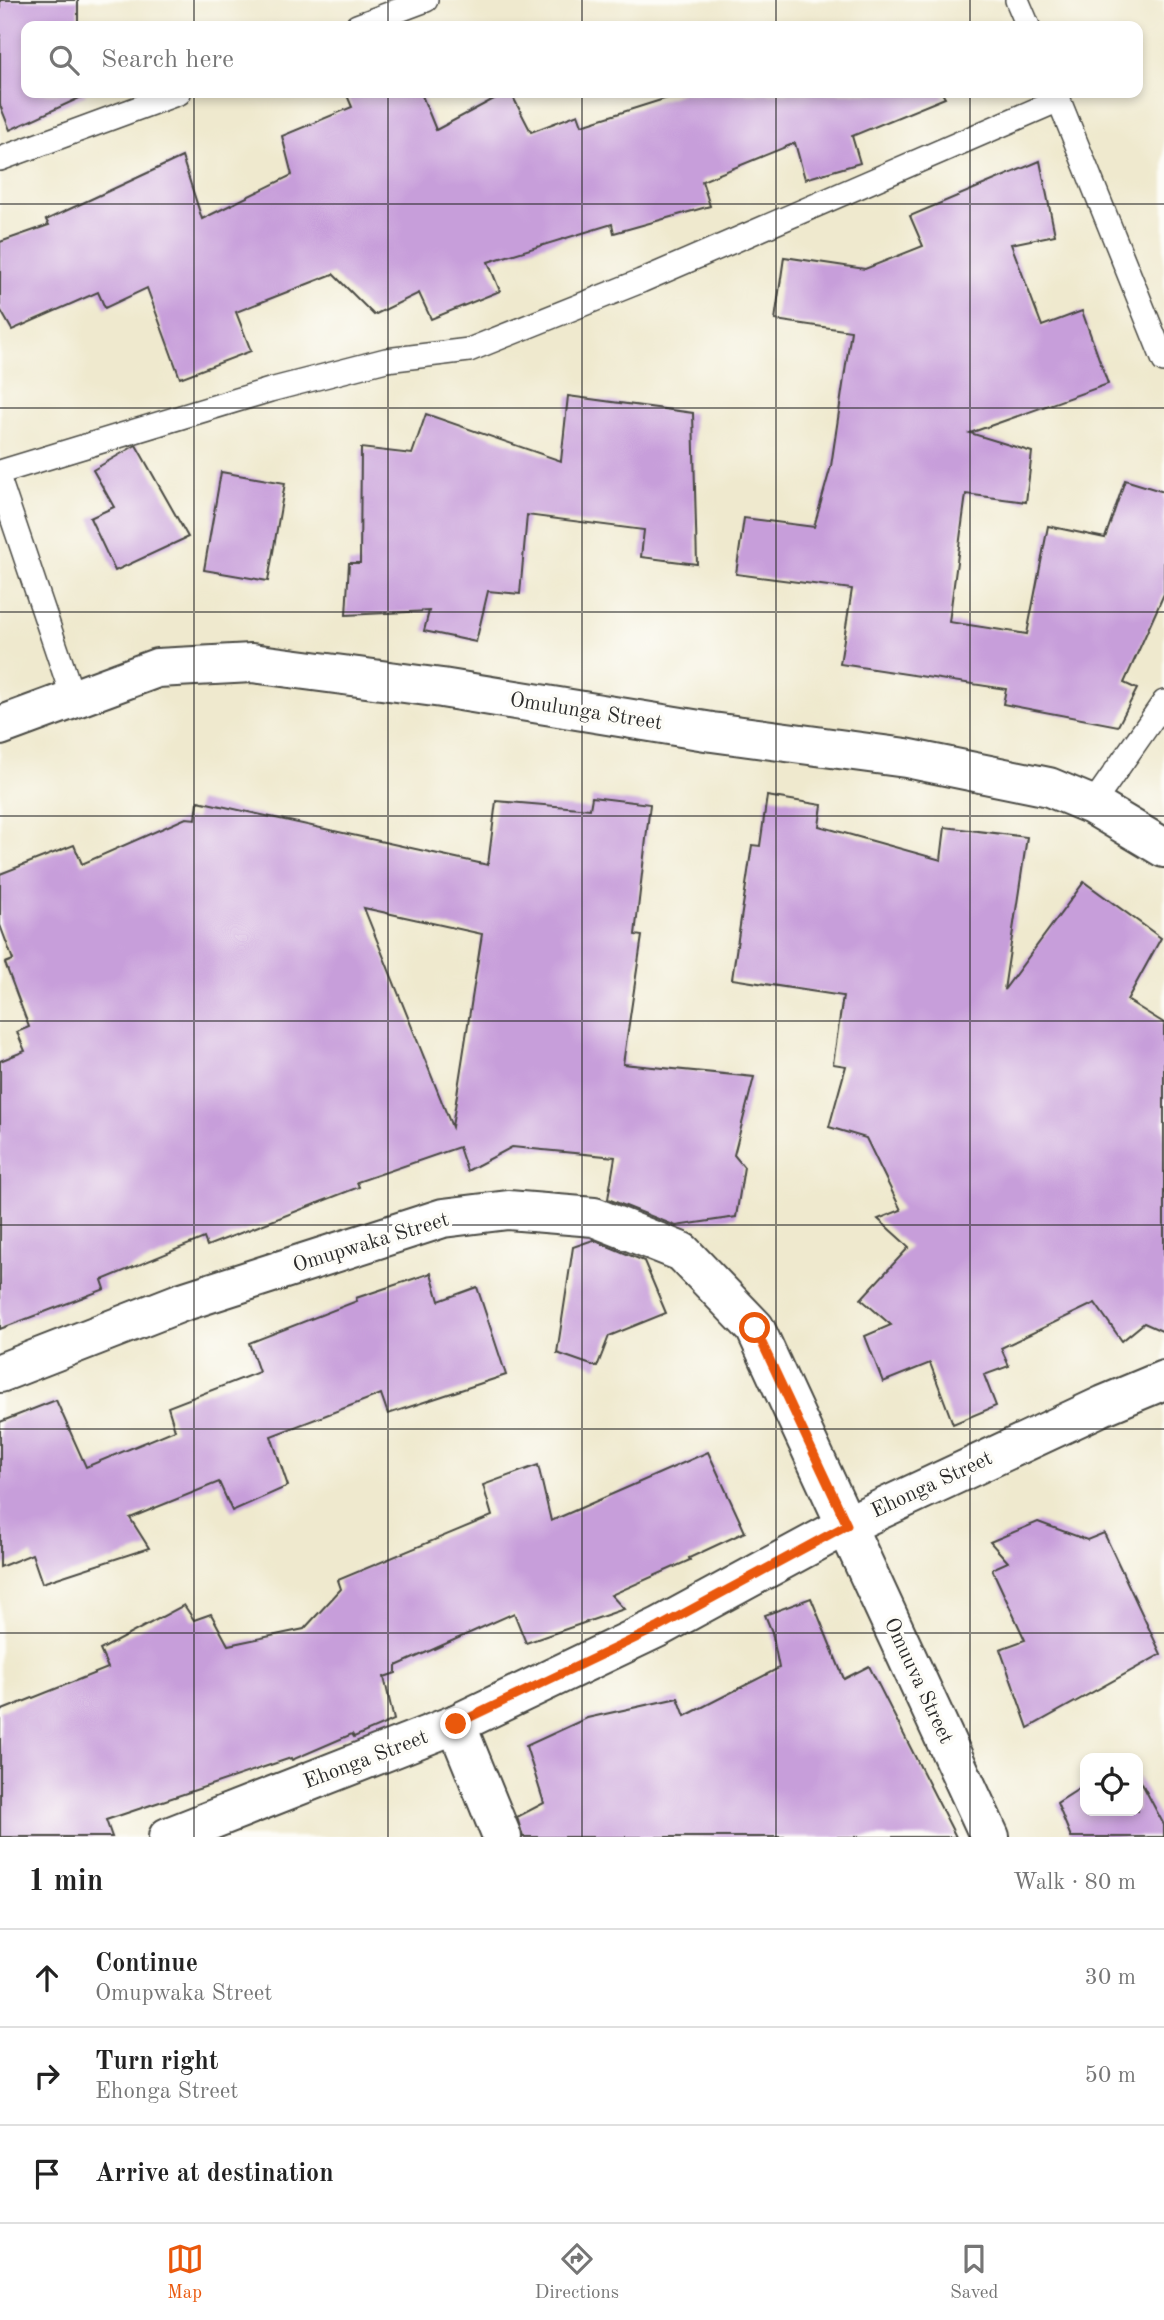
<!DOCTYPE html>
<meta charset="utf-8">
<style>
body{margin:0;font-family:"Old Standard TT",serif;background:#f2f2f2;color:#222}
.controls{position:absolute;right:21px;bottom:21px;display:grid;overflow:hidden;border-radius:14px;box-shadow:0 4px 10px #0003}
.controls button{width:63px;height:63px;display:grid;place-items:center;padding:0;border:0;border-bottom:2px solid #e0e0e0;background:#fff;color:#222;font:35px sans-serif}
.stop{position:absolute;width:21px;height:21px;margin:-16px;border:5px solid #ea580c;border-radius:50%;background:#fff}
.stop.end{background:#ea580c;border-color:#fff;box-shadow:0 2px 7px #0008}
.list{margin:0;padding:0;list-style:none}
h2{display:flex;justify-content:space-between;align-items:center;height:91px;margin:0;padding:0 28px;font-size:30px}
h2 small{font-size:23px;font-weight:400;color:#767676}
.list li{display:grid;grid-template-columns:46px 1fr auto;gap:21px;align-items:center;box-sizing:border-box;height:98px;padding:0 28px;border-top:2px solid #e0e0e0}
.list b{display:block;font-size:26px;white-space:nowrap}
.list p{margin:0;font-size:23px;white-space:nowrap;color:#767676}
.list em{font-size:23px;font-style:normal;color:#767676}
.icon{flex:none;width:38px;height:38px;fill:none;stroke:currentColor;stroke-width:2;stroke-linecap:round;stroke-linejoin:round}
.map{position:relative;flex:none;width:1164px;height:1837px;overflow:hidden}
.search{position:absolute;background:#fff;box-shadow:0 4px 10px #0003;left:21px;right:21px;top:21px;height:77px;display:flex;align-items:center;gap:18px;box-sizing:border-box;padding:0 24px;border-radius:14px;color:#767676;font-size:26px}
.sheet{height:385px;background:#fff}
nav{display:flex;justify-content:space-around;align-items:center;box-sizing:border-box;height:98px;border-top:2px solid #e0e0e0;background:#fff;font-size:19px;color:#767676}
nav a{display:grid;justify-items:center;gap:4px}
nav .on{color:#ea580c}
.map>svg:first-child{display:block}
</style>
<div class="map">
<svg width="1164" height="1837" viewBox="0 0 1164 1837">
<rect width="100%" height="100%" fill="#fdfcf7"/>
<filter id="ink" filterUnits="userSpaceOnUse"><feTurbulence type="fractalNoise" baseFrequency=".0143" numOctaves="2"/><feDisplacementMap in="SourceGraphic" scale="14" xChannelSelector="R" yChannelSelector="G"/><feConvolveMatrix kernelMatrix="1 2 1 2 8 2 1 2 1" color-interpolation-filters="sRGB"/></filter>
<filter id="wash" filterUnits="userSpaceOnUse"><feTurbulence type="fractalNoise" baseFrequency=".00686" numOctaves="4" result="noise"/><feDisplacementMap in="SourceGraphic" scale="28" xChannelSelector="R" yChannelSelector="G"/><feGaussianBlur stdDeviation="1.57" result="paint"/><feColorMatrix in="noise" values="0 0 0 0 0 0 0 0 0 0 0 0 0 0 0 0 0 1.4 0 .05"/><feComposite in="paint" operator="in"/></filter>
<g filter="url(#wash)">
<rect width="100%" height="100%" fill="#efe9ce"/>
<g id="blocks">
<g fill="#c79eda" fill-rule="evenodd">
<path d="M0,0h78v26h-52v67h59l1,2 -76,35 -10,-25z"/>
<path d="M346,93h75l15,37 69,-37h6l20,39 47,-18 4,11 101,-32h259l3,5 -93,38 8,27 -55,16 -10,-36 -93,38 8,25 -96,27 -2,-9 -124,38 12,29 -69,28 -12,-26 -45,22 -41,-41 -97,38 15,39 -71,27 -33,-90 -42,20 -7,-16 -86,38 -12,-21v-67l49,-17 -3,-5 136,-63 20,62 90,-44 -10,-39 70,-29z"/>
<path d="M1040,161l15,74 -44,9 31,82 40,-15 26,73 -138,49 62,19 -6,50 -60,-8 -17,128 78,12 21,-108 57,12 20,-58 39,12v102l-40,89 13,6 -19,37 -115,-22 3,-15 -166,-25 12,-75 -116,-15 8,-56 70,9 17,-61 20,-135 -76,-11 9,-63 81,12 58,-23 -13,-30z"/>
<path d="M568,396l125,17 4,151 -56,-7 3,-27 -117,-15 -7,79 -32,-3 -12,51 -52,-11 5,-20 -83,4 3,-52h11l1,-115 51,6 14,-40 135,47z"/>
<path d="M136,445l52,92 -73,34 -25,-53 24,-11 -21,-37z"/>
<path d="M221,472l64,11 -17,98 -64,-11z"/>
<path d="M767,796l55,9 -3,21 122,34 4,-33 82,10 -23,153 80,-108 77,56 -34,62 37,23v309l-20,-9 -22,18 -27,-38 -94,45 8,18 -25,9 12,31 -43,18 -23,-61 -47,19 -18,-46 26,-11 -30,-26 48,-52 -31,-28 23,-9 -35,-72 -37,-11 17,-61 -13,-2 10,-68 -111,-17 20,-134 8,1z"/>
<path d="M592,797l58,7 -15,131 7,1 -19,128 131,13 -20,78 10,12 -8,50 -60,9 -68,-27 7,-42 -103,-10 -45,24 -8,-24 -102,35 2,5 -152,59 -3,-8 -102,42 3,9 -105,40v-268l25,-10 -8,-19 12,-5 -24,-64 8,-3 -13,-35v-51l74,-29 8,19 104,-46 10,1 2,-18 290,64 8,-64 94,8zM364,908l118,26 -30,193z"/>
<path d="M593,1240l51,21 22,52 -57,23 -12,31 -40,-14 16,-106z"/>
<path d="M431,1273l8,28 38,-14 29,88 -118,39 -7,-20 -110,42 17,50 -56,25 -13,-29 -89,36 19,30 -107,35 -10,-29 -32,13v-145l56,-22 30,67 89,-37 -7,-23 91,-35 -10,-29 108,-42 -1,-3z"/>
<path d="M708,1452l37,80 -56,26 1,2 -79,35 13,14 -98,34 -12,-30 -118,53v7l-12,4 10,43 -40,17 -2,-3 -60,26 -1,-2 -185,62 6,17h-112v-126l108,-43 -8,-18 84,-45 10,15 17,-6 17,31 76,-16 37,-40 -3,-9 154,-64 -9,-31 55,-20 13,56z"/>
<path d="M1038,1522l49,18 17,-7 57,121 -133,74 -28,-79 25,-9 -33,-71 16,-7 -18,-20z"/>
<path d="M811,1598l33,81 25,-13 87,171h-433l-6,-20 27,-14 -18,-57 61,-28 91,-20 7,18 94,-48 -7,-36 -7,-17z"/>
<path d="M1138,1776l26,49v12h-93l-14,-34 28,-18v26h53z"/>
</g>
</g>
</g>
<g filter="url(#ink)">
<use href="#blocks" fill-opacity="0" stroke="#484843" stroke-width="2"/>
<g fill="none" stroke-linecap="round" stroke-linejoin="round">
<defs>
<g id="lane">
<path d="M1017,0l11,26"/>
<path d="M357,26l69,-26"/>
<path d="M1056,93l108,268"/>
<path d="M0,159l179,-66"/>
<path d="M0,472l270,-82 116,-30 83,-10 172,-69 418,-181"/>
<path d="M0,482l73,216"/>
<path d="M1092,805l72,-103"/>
</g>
<g id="street">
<path d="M0,726l157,-58 95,-5 190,25 270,44 194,26 143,29 43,18 72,43"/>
<path d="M0,1373l182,-71 261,-84 65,-8 86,7 88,35 73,76 235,509"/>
<path d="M456,1724l46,113"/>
<path d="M168,1837l288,-113 203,-97 188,-102 257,-120 60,-25"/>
</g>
</defs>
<use href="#lane" stroke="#484843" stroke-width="26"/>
<use href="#street" stroke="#484843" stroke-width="42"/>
<use href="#lane" stroke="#fff" stroke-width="23"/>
<use href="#street" stroke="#fff" stroke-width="38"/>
</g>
</g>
<g fill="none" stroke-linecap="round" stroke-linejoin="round" filter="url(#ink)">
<path stroke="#ea580c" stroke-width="9" d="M456,1724l203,-97 188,-102 -92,-197"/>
</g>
<path fill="none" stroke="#2b2b2b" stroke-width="2" stroke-opacity="0.55" d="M194,0v26M388,0v26M582,0v26M776,0v26M970,0v26M194,93v1744M388,93v1744M582,93v1744M776,93v1744M970,93v1744M0,204h1164M0,408h1164M0,612h1164M0,816h1164M0,1021h1164M0,1225h1164M0,1429h1164M0,1633h1164"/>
<g text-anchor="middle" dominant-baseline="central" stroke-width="7" stroke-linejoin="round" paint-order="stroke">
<g font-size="21" fill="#2b2b2b" stroke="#fdfcf7">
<text transform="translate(586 712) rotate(9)">Omulunga Street</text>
<text transform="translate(371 1243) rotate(-17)">Omupwaka Street</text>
<text transform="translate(932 1485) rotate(-25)">Ehonga Street</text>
<text transform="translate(918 1681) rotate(65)">Omuuva Street</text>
<text transform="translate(366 1760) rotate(-21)">Ehonga Street</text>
</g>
</g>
</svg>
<div class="controls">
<button><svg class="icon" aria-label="locate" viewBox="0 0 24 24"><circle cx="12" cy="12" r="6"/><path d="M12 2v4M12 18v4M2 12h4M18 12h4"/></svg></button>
</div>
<div class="stop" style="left:755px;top:1328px"></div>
<div class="stop end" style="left:456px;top:1724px"></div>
<div class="search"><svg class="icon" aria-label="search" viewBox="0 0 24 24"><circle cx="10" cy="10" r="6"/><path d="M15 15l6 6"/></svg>Search here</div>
</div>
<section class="sheet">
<h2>1 min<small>Walk · 80 m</small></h2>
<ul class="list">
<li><svg class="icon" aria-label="ahead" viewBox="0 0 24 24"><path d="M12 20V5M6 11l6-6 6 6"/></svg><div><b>Continue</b><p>Omupwaka Street</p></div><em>30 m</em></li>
<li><svg class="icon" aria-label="right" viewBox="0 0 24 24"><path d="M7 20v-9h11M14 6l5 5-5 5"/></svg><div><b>Turn right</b><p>Ehonga Street</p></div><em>50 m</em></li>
<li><svg class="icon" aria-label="arrive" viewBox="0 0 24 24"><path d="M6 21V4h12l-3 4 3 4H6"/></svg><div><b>Arrive at destination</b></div></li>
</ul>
</section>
<nav>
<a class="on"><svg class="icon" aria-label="map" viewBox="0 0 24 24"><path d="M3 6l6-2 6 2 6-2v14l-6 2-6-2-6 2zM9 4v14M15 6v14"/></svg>Map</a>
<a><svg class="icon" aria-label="directions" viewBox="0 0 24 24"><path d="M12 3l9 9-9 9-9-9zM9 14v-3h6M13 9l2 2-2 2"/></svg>Directions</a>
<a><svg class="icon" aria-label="saved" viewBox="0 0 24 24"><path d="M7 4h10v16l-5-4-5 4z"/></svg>Saved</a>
</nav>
